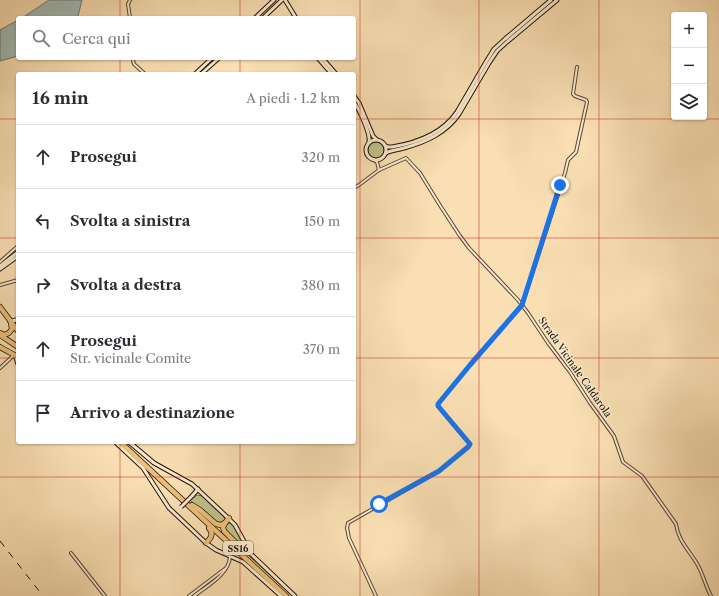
<!DOCTYPE html>
<html lang="it">
<meta charset="utf-8">
<style>
body{margin:0;font-family:"Libre Caslon Text",serif;background:#f7f7f7;color:#2b2b33}
.controls{position:absolute;right:12px;top:12px;display:grid;overflow:hidden;border-radius:4px;box-shadow:0 1px 3px #0004}
.controls button{width:36px;height:36px;display:grid;place-items:center;padding:0;border:0;border-bottom:1px solid #e1e1e2;background:#fff;color:#2b2b33;font:20px sans-serif}
.stop{position:absolute;width:12px;height:12px;margin:-9px;border:3px solid #1a73e8;border-radius:50%;background:#fff}
.stop.end{background:#1a73e8;border-color:#fff;box-shadow:0 1px 4px #0008}
.list{margin:0;padding:0;list-style:none}
h2{display:flex;justify-content:space-between;align-items:center;height:52px;margin:0;padding:0 16px;font-size:17px}
h2 small{font-size:13px;font-weight:400;color:#7c7c81}
.list li{display:grid;grid-template-columns:26px 1fr auto;gap:12px;align-items:center;box-sizing:border-box;height:64px;padding:0 16px;border-top:1px solid #e1e1e2}
.list b{display:block;font-size:15px;white-space:nowrap}
.list p{margin:0;font-size:13px;white-space:nowrap;color:#7c7c81}
.list em{font-size:13px;font-style:normal;color:#7c7c81}
.icon{flex:none;width:22px;height:22px;fill:none;stroke:currentColor;stroke-width:2;stroke-linecap:round;stroke-linejoin:round}
.map{position:relative;flex:none;width:719px;height:596px;overflow:hidden}
.search{position:absolute;background:#fff;box-shadow:0 1px 3px #0004;left:16px;top:16px;width:340px;height:44px;display:flex;align-items:center;gap:10px;box-sizing:border-box;padding:0 14px;border-radius:4px;color:#7c7c81;font-size:15px}
.panel{position:absolute;background:#fff;box-shadow:0 1px 3px #0004;left:16px;top:72px;width:340px;height:372px;border-radius:4px}
.map>svg:first-child{display:block}
</style>
<div class="map">
<svg width="719" height="596" viewBox="0 0 719 596">
<rect width="100%" height="100%" fill="#f9dfb3"/>
<filter id="stains"><feTurbulence type="fractalNoise" baseFrequency=".005" numOctaves="4"/><feColorMatrix values="0 0 0 0 .2 0 0 0 0 .09 0 0 0 0 .02 0 0 0 .5 -.17"/></filter>
<radialGradient id="worn" r=".72"><stop offset=".6" stop-color="#630" stop-opacity="0"/><stop offset="1" stop-color="#630" stop-opacity=".3"/></radialGradient>
<g fill="#c0c18a" stroke="#706a49">
<circle cx="376" cy="150" r="8"/>
<path d="M197,495l5,1 21,20 2,3 -2,3 -4,2 -25,-20 -4,-4z"/>
<path d="M230,523l4,2 14,26 37,36 -1,1 -35,-32 -25,-27 2,-4z"/>
</g>
<g fill="#a1bab7" stroke="#6e7771">
<path d="M49,0h33l-4,16 -2,2h-54z"/>
<path d="M18,20v36l-18,5v-31z"/>
</g>
<g fill="none" stroke-linecap="round" stroke-linejoin="round">
<defs>
<g id="street">
<path d="M130,0l-2,4 2,14"/>
<path d="M134,58l-1,3 1,3 11,10"/>
<path d="M374,160l3,2 2,8"/>
<path d="M354,188l5,-3 20,-15 27,-12 14,15 21,34 19,29 9,12 49,52 10,13 20,30 22,29 20,31 24,33 9,26 19,14 34,48c2,16 12,25 20,38 7,11 9,23 15,34"/>
<path d="M0,262l18,-16"/>
<path d="M0,285l18,-5"/>
<path d="M0,368l14,-13"/>
<path d="M71,553l34,43"/>
<path d="M189,596l37,-28"/>
<path d="M194,596c13,-10 35,-22 36,-39"/>
<path d="M376,596l-27,-58 -2,-10 1,-5 91,-52 29,-24 2,-3 -32,-38v-2l32,-39 52,-60 43,-132 3,-13 8,-8 11,-50 -1,-2 -11,-4 -2,-2 4,-27"/>
</g>
<g id="secondary">
<path d="M285,0l11,18"/>
<path d="M255,18l19,-18"/>
<path d="M263,18l19,-18"/>
<path d="M318,58l14,16"/>
<path d="M322,58l14,16"/>
<path d="M195,74l17,-16"/>
<path d="M201,74l18,-16"/>
<path d="M354,96l5,7 14,33 3,3"/>
<path d="M354,102c5,7 17,32 15,40"/>
<circle cx="376" cy="150" r="10"/>
<path d="M386,146l2,1h4c25,-4 50,-13 65,-35l29,-50 8,-13 11,-10 46,-39"/>
<path d="M386,153c5,-3 12,-3 18,-5 22,-6 42,-15 55,-34l30,-51 8,-12 11,-10 49,-41"/>
<path d="M0,266l18,-14"/>
<path d="M0,269l18,-13"/>
<path d="M10,322l5,-2 3,1"/>
<path d="M15,355l3,9"/>
<path d="M115,442l28,26 26,40 37,35 10,7 27,12 38,34"/>
<path d="M129,442l12,10 13,11 38,21 33,31 10,10 16,29 44,42"/>
<path d="M192,496l6,-7"/>
</g>
<g id="highway">
<path d="M0,307l18,24"/>
<path d="M0,333l4,2 5,-2 3,-4 -1,-6"/>
<path d="M0,335l18,12"/>
<path d="M0,347l18,10"/>
<path d="M120,442l166,154"/>
<path d="M192,505l8,5 16,14 5,1 4,-2 4,-5"/>
<path d="M225,523l-2,4 1,4 15,15 3,5"/>
<path d="M206,543c5,-5 8,-9 3,-15"/>
</g>
</defs>
<use href="#street" stroke="#574633" stroke-width="4"/>
<use href="#secondary" stroke="#211308" stroke-width="5"/>
<use href="#highway" stroke="#211308" stroke-width="6"/>
<use href="#street" stroke="#fbeace" stroke-width="2"/>
<use href="#secondary" stroke="#fbeace" stroke-width="3"/>
<use href="#highway" stroke="#ecc07a" stroke-width="4.5"/>
<path stroke="#211308" stroke-width="1" stroke-dasharray="7 7" stroke-linecap="butt" d="M0,541l43,55"/>
<defs>
<path id="secondary-bridge" d="M181,507l11,-11"/>
</defs>
<use href="#secondary-bridge" stroke="#211308" stroke-width="5" stroke-linecap="butt"/>
<use href="#secondary-bridge" stroke="#fbeace" stroke-width="3"/>
</g>
<g fill="none" stroke-linecap="round" stroke-linejoin="round">
<path stroke="#1a73e8" stroke-width="5" d="M379,504l60,-33 29,-24 2,-3 -32,-38v-2l32,-39 52,-60 38,-120"/>
</g>
<path fill="none" stroke="#d62828" stroke-width="1" stroke-opacity="0.55" d="M120,0v18M240,0v18M360,0v596M479,0v596M599,0v596M120,58v16M240,58v16M0,119h18M354,119h365M0,238h18M354,238h365M0,358h18M354,358h365M120,442v154M240,442v154M0,477h719"/>
<g text-anchor="middle" dominant-baseline="central" stroke-width="3" stroke-linejoin="round" paint-order="stroke">
<rect fill="#fbeace" stroke="#625443" stroke-width="1" x="223" y="541" width="30" height="14" rx="3"/>
<g font-size="9" font-weight="bold" fill="#211308">
<text x="238" y="548">SS16</text>
</g>
<g font-size="10" fill="#211308" stroke="#fbeace">
<text transform="translate(575 367) rotate(55)">Strada Vicinale Caldarola</text>
</g>
</g>
<rect width="100%" height="100%" filter="url(#stains)"/>
<rect width="100%" height="100%" fill="url(#worn)"/>
</svg>
<div class="controls">
<button>+</button>
<button>−</button>
<button><svg class="icon" aria-label="layers" viewBox="0 0 24 24"><path d="M12 4l9 5-9 5-9-5zM3 14l9 5 9-5"/></svg></button>
</div>
<div class="stop" style="left:379px;top:504px"></div>
<div class="stop end" style="left:560px;top:185px"></div>
<div class="search"><svg class="icon" aria-label="search" viewBox="0 0 24 24"><circle cx="10" cy="10" r="6"/><path d="M15 15l6 6"/></svg>Cerca qui</div>
<section class="panel">
<h2>16 min<small>A piedi · 1.2 km</small></h2>
<ul class="list">
<li><svg class="icon" aria-label="ahead" viewBox="0 0 24 24"><path d="M12 20V5M6 11l6-6 6 6"/></svg><div><b>Prosegui</b></div><em>320 m</em></li>
<li><svg class="icon" aria-label="left" viewBox="0 0 24 24"><path d="M17 20v-9H6M10 6l-5 5 5 5"/></svg><div><b>Svolta a sinistra</b></div><em>150 m</em></li>
<li><svg class="icon" aria-label="right" viewBox="0 0 24 24"><path d="M7 20v-9h11M14 6l5 5-5 5"/></svg><div><b>Svolta a destra</b></div><em>380 m</em></li>
<li><svg class="icon" aria-label="ahead" viewBox="0 0 24 24"><path d="M12 20V5M6 11l6-6 6 6"/></svg><div><b>Prosegui</b><p>Str. vicinale Comite</p></div><em>370 m</em></li>
<li><svg class="icon" aria-label="arrive" viewBox="0 0 24 24"><path d="M6 21V4h12l-3 4 3 4H6"/></svg><div><b>Arrivo a destinazione</b></div></li>
</ul>
</section>
</div>
